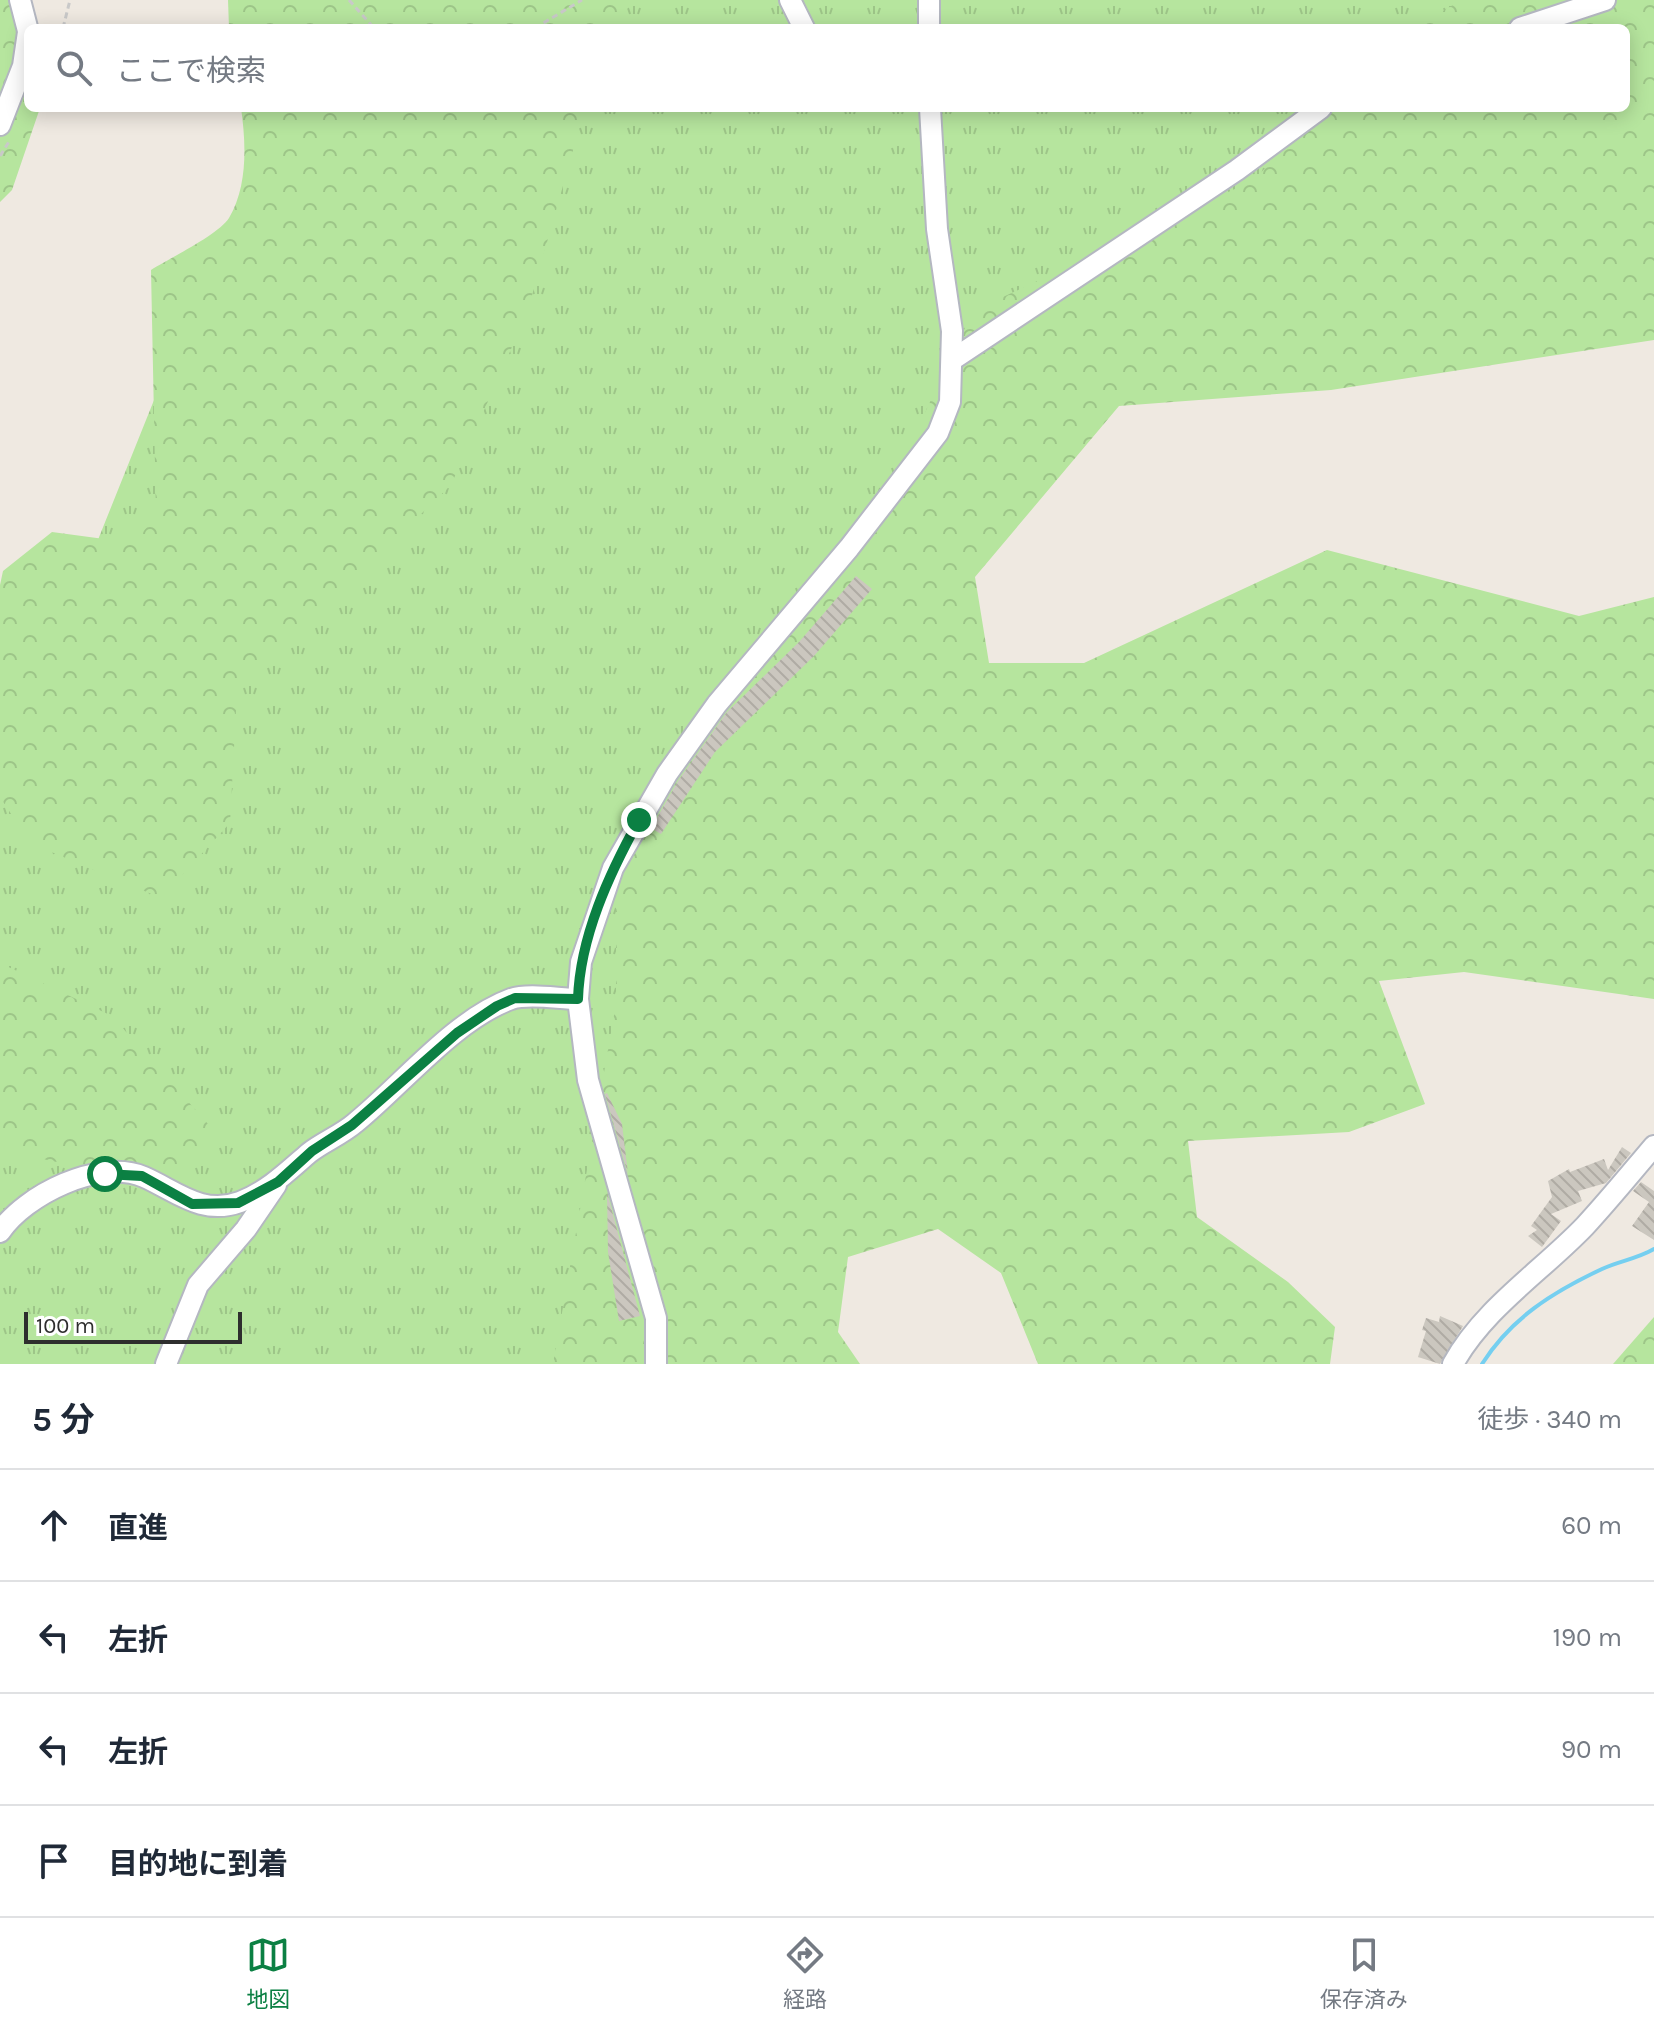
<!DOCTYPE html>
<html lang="ja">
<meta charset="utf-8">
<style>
body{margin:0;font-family:Karla,"Noto Sans JP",sans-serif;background:#f6f6f7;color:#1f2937}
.scale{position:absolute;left:24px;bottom:20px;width:218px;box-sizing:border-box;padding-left:8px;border:4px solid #2e2e2e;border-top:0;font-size:22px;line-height:28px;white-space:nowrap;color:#2e2e2e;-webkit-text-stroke:6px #fff;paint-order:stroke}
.stop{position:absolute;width:24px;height:24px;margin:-18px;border:6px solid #0b8043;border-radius:50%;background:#fff}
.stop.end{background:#0b8043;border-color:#fff;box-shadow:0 2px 8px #0008}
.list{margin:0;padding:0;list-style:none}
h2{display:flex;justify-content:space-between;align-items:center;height:104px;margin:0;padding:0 32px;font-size:34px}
h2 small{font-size:26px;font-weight:400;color:#747a83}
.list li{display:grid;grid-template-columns:52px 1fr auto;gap:24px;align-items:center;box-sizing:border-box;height:112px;padding:0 32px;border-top:2px solid #e0e1e3}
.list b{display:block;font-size:30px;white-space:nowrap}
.list em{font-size:26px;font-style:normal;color:#747a83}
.icon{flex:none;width:44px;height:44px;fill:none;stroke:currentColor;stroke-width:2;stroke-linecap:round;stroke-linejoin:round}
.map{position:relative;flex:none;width:1654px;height:1364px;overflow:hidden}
.search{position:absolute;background:#fff;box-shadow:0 4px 20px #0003;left:24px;right:24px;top:24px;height:88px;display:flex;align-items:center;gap:20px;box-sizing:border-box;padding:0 28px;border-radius:12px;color:#747a83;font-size:30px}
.sheet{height:552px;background:#fff}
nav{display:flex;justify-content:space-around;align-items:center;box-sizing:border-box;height:112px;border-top:2px solid #e0e1e3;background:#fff;font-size:22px;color:#747a83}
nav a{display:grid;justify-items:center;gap:4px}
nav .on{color:#0b8043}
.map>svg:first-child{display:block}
</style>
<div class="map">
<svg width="1654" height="1364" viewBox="0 0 1654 1364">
<defs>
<pattern id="grass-tufts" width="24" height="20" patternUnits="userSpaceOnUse" patternTransform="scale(2)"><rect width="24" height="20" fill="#b6e59e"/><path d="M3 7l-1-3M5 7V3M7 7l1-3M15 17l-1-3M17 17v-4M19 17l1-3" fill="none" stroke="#9dc588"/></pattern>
<pattern id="forest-crowns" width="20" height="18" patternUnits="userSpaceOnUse" patternTransform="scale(2)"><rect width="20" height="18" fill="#b6e59e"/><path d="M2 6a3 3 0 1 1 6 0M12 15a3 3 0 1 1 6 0" fill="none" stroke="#9dc588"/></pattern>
<pattern id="building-back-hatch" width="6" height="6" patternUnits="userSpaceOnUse" patternTransform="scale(2)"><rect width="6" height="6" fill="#cbc7bf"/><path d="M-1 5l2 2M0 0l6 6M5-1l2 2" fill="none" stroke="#afaba4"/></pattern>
</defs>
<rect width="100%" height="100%" fill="#efe9e1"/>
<g fill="url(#grass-tufts)">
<path d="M512,0h1142l-58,28h-1129z"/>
<path d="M364,108h1047l-402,265 -313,991h-696v-592l65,-150 146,-364z"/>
</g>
<g fill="url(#forest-crowns)">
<path d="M0,0h26l14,28h-12v80h12l-28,82 -12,12z"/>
<path d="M228,0h404l-15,28h-388z"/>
<path d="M1461,0h193v340l-323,50 -212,16 -144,171 14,86h95l243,-113 252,66 75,-19v402l-190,-27 -85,9 46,123 -76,28 -161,9 9,76 91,65 47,45 -5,37h-292l-37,-91 -63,-44 -90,28 -10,75 22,32h-307l63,-360v-125l88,-163 183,-223 86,-182 281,-131 67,-72h305v-80h-211z"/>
<path d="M241,108h344l-58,205 -76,172 -214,207 -7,131 -69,75 -131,-55 -30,-46v-212l3,-14 49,-39 82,11 22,-27 -5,-246c19,-12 67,-35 78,-52 19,-32 17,-75 12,-110z"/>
<path d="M0,963l112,53 104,117 -42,55 -158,-35 -16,-13z"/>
<path d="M1654,1317v47h-41z"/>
</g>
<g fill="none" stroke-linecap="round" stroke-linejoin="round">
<path stroke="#75cff0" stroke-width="4" d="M1482,1364c29,-46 71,-72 120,-95 17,-8 35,-10 52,-20"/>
</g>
<g fill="url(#building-back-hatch)">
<path d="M856,576l16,13 -58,67 -99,96 -54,82 -10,-6 27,-47 49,-69 72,-70z"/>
<path d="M607,1093l15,31 6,50 -23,-80z"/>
<path d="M1622,1147l9,6 -25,30 -28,8 4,10 -31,13 10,7 -19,26 -14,-11 9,-6 -6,-4 21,-29 -4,-16 21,-12 1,3 34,-13 4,11z"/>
<path d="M1641,1182l13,9v49l-22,-14 17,-24 -16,-11z"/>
<path d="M607,1192l33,124 -21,5 -11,-69z"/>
<path d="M1440,1316l23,10 -23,38 -22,-7 8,-26 -4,-1 4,-12 13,4z"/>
</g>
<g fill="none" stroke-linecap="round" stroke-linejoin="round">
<defs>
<g id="minor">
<path d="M20,0l8,31"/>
<path d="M790,0l14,28"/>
<path d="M929,0v28"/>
<path d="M1520,28l85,-28"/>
<path d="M0,125l23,-59 5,-34"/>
<path d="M952,360l285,-190 84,-62"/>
<path d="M0,1232c25,-37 99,-74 144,-55 32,14 58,39 96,25 28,-11 47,-30 69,-49 14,-11 32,-18 46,-30 47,-38 99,-103 156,-124 18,-6 48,0 67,0"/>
<path d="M166,1364l32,-79 48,-56 30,-44"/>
<path d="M656,1364v-46l-68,-238 -10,-81 3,-37 32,-94 54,-94 50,-70 132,-156 89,-115 12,-31 2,-71 -15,-102 -7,-121"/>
<path d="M1453,1364c31,-56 89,-93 132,-138 24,-26 46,-53 69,-80"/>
</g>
</defs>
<use href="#minor" stroke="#b4b7c1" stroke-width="24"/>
<g stroke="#c9c9c9" stroke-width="3" stroke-dasharray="6 4" stroke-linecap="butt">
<path d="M349,0l25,28"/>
<path d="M63,28l7,-28"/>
<path d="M535,28l47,-28"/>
<path d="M0,156l10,-16"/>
</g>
<use href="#minor" stroke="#fff" stroke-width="20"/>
</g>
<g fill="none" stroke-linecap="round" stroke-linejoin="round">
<path stroke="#0b8043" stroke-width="10" d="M105,1174l37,2 50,28 46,-1 40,-21 34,-31 40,-26 105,-92 40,-27 18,-8 63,1c2,-62 31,-125 61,-179"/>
</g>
</svg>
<div class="scale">100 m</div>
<div class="stop" style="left:105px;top:1174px"></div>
<div class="stop end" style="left:639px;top:820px"></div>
<div class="search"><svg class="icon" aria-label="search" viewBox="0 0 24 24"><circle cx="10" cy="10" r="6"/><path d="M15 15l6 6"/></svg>ここで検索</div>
</div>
<section class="sheet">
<h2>5 分<small>徒歩 · 340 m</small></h2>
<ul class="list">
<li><svg class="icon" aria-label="ahead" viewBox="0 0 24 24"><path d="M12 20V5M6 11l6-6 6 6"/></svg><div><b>直進</b></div><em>60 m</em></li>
<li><svg class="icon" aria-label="left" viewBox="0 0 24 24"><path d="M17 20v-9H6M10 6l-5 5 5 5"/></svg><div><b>左折</b></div><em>190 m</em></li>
<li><svg class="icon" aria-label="left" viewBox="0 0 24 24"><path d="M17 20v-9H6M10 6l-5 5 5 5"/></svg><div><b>左折</b></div><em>90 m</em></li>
<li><svg class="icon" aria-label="arrive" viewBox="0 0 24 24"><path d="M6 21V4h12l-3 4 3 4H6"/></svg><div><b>目的地に到着</b></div></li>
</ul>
</section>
<nav>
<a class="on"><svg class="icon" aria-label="map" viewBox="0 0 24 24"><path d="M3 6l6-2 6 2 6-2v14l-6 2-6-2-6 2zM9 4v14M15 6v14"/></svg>地図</a>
<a><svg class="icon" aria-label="directions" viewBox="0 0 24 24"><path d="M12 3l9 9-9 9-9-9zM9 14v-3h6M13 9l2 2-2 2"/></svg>経路</a>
<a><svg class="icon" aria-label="saved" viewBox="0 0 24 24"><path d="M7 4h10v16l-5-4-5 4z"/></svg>保存済み</a>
</nav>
